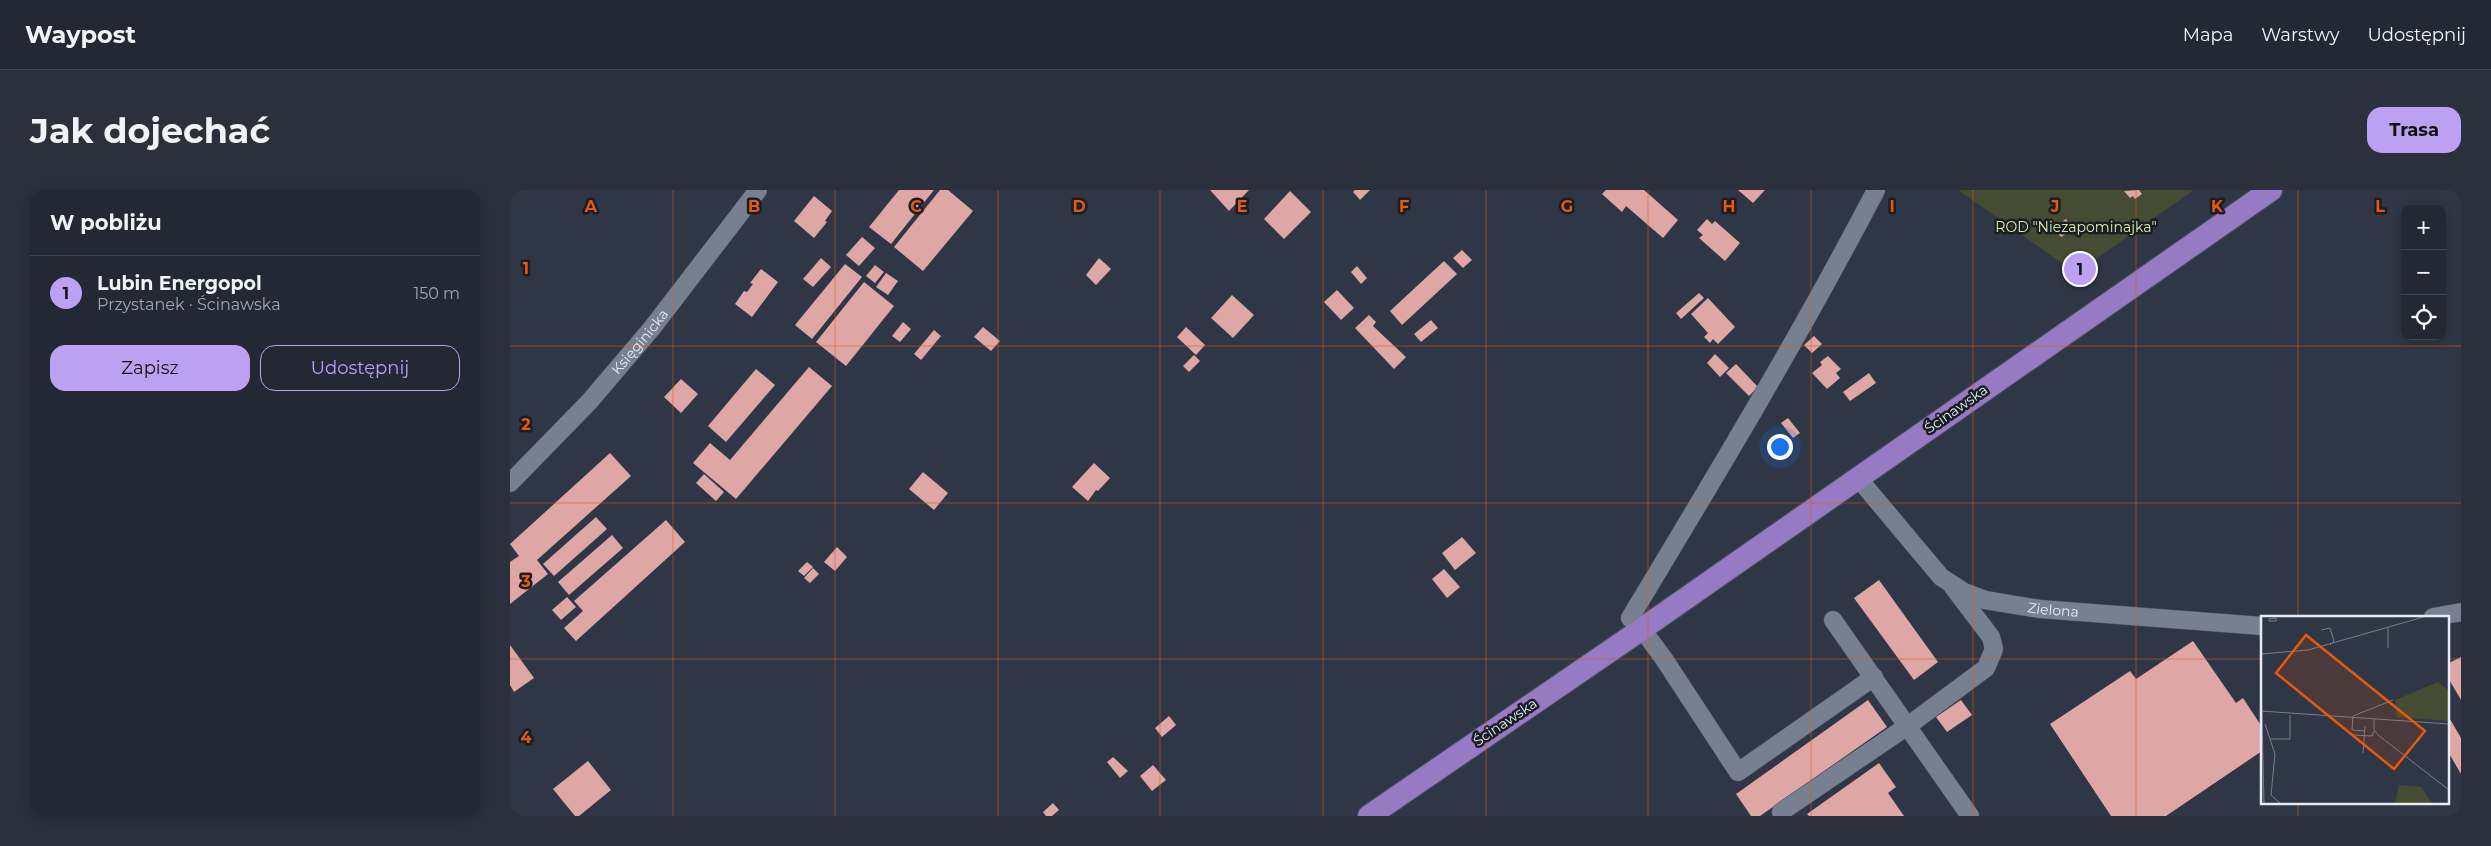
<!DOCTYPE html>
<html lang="pl">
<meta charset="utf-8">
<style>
body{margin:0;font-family:Montserrat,sans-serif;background:#2b303c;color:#f1f3f6}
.controls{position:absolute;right:15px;top:15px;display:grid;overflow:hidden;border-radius:10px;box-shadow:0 2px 12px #0003}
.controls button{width:45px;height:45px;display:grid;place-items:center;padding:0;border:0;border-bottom:1px solid #40444f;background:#232834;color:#f1f3f6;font:25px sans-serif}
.you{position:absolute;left:1269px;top:256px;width:18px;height:18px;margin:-12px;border:4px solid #fff;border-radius:50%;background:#1a73e8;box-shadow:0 0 0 8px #1a73e833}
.badge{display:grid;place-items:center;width:32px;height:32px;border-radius:50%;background:#bca0f2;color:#111;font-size:16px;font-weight:700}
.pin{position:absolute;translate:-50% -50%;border:2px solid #fff;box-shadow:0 1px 5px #0006}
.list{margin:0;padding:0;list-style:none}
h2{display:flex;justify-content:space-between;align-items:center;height:65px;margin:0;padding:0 20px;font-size:21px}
h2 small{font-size:16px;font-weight:400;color:#a3a6ac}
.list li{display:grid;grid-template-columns:32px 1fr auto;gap:15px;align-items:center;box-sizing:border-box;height:75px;padding:0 20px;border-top:1px solid #40444f}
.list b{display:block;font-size:19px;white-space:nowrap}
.list p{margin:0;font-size:16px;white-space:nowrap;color:#a3a6ac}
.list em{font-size:16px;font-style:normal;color:#a3a6ac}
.actions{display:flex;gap:10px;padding:15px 20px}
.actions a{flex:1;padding:11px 0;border:1px solid #bca0f2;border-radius:15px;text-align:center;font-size:18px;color:#bca0f2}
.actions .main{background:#bca0f2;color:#111}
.icon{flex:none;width:28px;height:28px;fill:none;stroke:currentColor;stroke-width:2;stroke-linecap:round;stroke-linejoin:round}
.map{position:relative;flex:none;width:1951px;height:626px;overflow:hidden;border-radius:15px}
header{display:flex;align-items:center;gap:30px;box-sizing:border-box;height:70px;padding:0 25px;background:#232834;border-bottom:1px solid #40444f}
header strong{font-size:24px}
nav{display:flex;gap:28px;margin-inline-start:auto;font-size:18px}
.intro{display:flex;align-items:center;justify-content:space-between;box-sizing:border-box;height:120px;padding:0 30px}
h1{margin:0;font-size:35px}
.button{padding:12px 22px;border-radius:15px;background:#bca0f2;color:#111;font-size:18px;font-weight:700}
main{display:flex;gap:30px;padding:0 30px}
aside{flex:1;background:#232834;border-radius:15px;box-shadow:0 2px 12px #0003}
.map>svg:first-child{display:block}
</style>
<header>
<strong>Waypost</strong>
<nav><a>Mapa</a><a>Warstwy</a><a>Udostępnij</a></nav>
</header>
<div class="intro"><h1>Jak dojechać</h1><a class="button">Trasa</a></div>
<main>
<aside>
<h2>W pobliżu<small></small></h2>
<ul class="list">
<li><span class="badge">1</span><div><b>Lubin Energopol</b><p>Przystanek · Ścinawska</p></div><em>150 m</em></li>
</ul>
<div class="actions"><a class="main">Zapisz</a><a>Udostępnij</a></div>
</aside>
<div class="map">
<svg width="1951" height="626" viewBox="0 0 1951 626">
<rect width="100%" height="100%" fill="#2f3645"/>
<path fill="#454c33" d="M1448,0h236l-118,83z"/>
<g fill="#dea7a6">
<path d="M389,0h35l-43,54 -22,-17z"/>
<path d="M430,0h8l25,21 -50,60 -29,-24z"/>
<path d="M700,0h39l-20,21z"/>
<path d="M845,0h15l-10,10 -7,-8z"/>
<path d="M1096,0h38l34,30 -15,18 -37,-32 -4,6 -20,-18z"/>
<path d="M1228,0h27l-12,13z"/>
<path d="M1629,0l3,4 -7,5 -2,-3 -3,2 -6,-7z"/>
<path d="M780,1l21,21 -27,27 -20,-20z"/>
<path d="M304,6l18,15 -7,10 2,1 -13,16 -20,-17z"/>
<path d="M1197,29l5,5 3,-3 25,22 -15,18 -26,-23 4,-3 -6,-5z"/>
<path d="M1556,29l7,10 -12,8 -7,-9z"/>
<path d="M1625,31l4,6 -9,6 -3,-6z"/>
<path d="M352,47l13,11 -16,18 -13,-11z"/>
<path d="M952,60l10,10 -9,8 -10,-10z"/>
<path d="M311,68l10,9 -18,20 -10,-8z"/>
<path d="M589,68l12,11 -15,16 -10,-10z"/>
<path d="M934,71l13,13 -55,51 -12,-14z"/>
<path d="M335,74l17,13 -50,62 -17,-14z"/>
<path d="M365,75l9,7 -9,11 -9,-7z"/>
<path d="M847,76l10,12 -6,6 -10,-12z"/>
<path d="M251,79l17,13 -26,35 -17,-13 9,-13 3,1 6,-8 -3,-1z"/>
<path d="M376,83l12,8 -10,14 -12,-8z"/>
<path d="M354,92l30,24 -48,60 -30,-24z"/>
<path d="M827,100l17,18 -13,12 -17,-18z"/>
<path d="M1189,103l5,5 -23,21 -5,-6z"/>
<path d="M722,105l22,20 -21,23 -22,-20z"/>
<path d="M1198,108l27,29 -17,17 -5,-5 -3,4 -6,-6 4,-4 -17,-19z"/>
<path d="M859,125l7,7 -3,4 33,31 -12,12 -39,-41z"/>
<path d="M921,130l7,8 -17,14 -7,-8z"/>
<path d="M393,132l8,7 -11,13 -8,-6z"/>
<path d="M473,137l17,14 -9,10 -17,-14z"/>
<path d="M676,137l19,18 -9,10 -19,-18z"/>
<path d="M424,140l7,6 -20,24 -7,-6z"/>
<path d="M1304,146l8,8 -10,9 -8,-8z"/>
<path d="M1205,164l14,14 -9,9 -13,-14z"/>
<path d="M684,165l6,6 -11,11 -6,-6z"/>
<path d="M1318,166l13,13 -5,4 4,5 -13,11 -15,-16 10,-8 -2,-3z"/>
<path d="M1226,174l22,23 -9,9 -23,-23z"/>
<path d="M299,177l23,19 -96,113 -43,-36 17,-20 20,17z"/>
<path d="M246,179l19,16 -49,57 -18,-16z"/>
<path d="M1359,183l7,10 -26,18 -7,-9z"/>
<path d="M171,189l17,15 -17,19 -17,-16z"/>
<path d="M1278,228l12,15 -7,5 -12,-15z"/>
<path d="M100,263l21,23 -94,84 11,14 -38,30v-42l9,-6 -9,-12z"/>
<path d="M584,273l16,15 -12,13 -2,-1 -8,11 -16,-14z"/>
<path d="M413,282l25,21 -14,17 -25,-21z"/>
<path d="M194,284l20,18 -8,9 -20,-18z"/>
<path d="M86,327l11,12 -53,47 -11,-12z"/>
<path d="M156,330l19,22 -109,99 -12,-13 19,-17 -9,-10z"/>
<path d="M102,345l11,13 -54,47 -11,-13z"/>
<path d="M952,347l14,16 -21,17 -13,-17z"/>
<path d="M327,357l10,10 -12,14 -11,-9z"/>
<path d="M297,372l6,5 -9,9 -6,-5z"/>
<path d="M303,378l6,6 -9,9 -6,-5z"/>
<path d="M934,379l16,18 -13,11 -15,-19z"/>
<path d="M1369,390l59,82 -24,18 -60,-82z"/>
<path d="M57,407l9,10 -15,13 -9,-10z"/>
<path d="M1683,451l43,62 7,-5 19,29v24l-96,65h-55l-61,-92 80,-53 6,8z"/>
<path d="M0,455l24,33 -20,14 -4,-7z"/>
<path d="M1951,467v43l-14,-24v-12z"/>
<path d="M1358,510l19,27 -127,89h-9l-15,-22z"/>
<path d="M1451,510l11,15 -25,17 -11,-15z"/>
<path d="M1937,524l14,24v36l-14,-24z"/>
<path d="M659,526l7,9 -14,12 -7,-9z"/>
<path d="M603,567l15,14 -8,7 -13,-16z"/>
<path d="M78,571l23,29 -32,26h-4l-22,-27z"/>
<path d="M1369,573l17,24 -8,6 16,23h-95l-2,-2z"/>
<path d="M643,575l13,15 -14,11 -12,-15z"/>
<path d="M543,613l6,7 -7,6h-6l-3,-4z"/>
</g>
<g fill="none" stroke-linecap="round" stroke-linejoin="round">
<defs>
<g id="minor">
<path id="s1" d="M1348,288l83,99 23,15 21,8 55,9 222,17"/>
<path id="s2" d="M0,293l79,-81 63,-74 106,-138"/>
<path d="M1923,427l28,-5"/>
<path d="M1323,430l137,196"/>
<path d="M1364,487l-136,95 -74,-113 -22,-30 -12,-11c85,-141 170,-282 246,-428"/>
<path d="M1271,622l128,-87 77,-57 8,-19 -3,-12 -38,-50"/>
</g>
<path id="major" d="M859,626l273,-187 629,-439"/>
</defs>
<use href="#minor" stroke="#4d5360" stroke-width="19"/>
<use href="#major" stroke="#4d5360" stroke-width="24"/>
<use href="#minor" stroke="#778091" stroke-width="18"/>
<use href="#major" stroke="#977ac4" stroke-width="22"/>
</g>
<path fill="none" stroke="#e8590c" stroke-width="1" stroke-opacity="0.55" d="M163,0v626M325,0v626M488,0v626M650,0v626M813,0v626M976,0v626M1138,0v626M1301,0v626M1463,0v626M1626,0v626M1788,0v427M0,156h1951M0,313h1951M0,469h1752M1937,469h14M1788,612v14"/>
<g text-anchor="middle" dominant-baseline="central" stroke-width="5" stroke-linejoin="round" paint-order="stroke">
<g font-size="14" fill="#d9eda5" stroke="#1a1e24">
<text x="1566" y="37">ROD "Niezapominajka"</text>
</g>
<g font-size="14" fill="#e6ebf5" stroke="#1a1e24">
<text stroke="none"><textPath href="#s2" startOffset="192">Księginicka</textPath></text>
<text transform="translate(1446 219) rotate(-35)">Ścinawska</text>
<text stroke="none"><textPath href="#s1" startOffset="248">Zielona</textPath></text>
<text transform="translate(995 532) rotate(-34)">Ścinawska</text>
</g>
</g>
<g transform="translate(1751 426)">
<rect width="188" height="188" fill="#2f3645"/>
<path d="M177,66l10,8v31l-51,-4 -2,-17zM138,169l22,2 11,16h-37z" fill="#454c33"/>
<path fill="none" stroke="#787e8b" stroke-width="1" d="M15,2v3h-7v-2zM127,12v20M60,14l9,-2 4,13 -4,4M0,38l47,-4 119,-34M0,63l3,124M0,95l188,13M113,103v11l4,5 71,55M4,108l10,30 -4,41 9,8M104,115l-13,-1 1,-14 40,-16M92,119l19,1 2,-5M10,123h19v-24M102,137l2,-27"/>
<path fill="#e8590c" fill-opacity="0.15" stroke="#e8590c" stroke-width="2.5" d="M45,19l119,96 -31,38 -118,-96z"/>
<rect width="188" height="188" fill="none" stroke="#e6ebf5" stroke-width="2.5"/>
</g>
<g font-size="16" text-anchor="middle" font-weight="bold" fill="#e8590c" stroke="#1a1e24" stroke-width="5" stroke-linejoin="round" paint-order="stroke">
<text x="81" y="22">A</text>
<text x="244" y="22">B</text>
<text x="406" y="22">C</text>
<text x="569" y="22">D</text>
<text x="732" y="22">E</text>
<text x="894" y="22">F</text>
<text x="1057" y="22">G</text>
<text x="1219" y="22">H</text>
<text x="1382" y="22">I</text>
<text x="1545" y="22">J</text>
<text x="1707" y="22">K</text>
<text x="1870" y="22">L</text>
<text x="16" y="84">1</text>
<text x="16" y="240">2</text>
<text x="16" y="397">3</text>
<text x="16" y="553">4</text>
</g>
</svg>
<div class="controls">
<button>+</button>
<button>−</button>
<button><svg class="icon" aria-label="locate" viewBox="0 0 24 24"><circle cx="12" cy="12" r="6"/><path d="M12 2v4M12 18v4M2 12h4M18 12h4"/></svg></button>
</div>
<div class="you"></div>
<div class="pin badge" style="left:1570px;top:79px">1</div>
</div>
</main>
